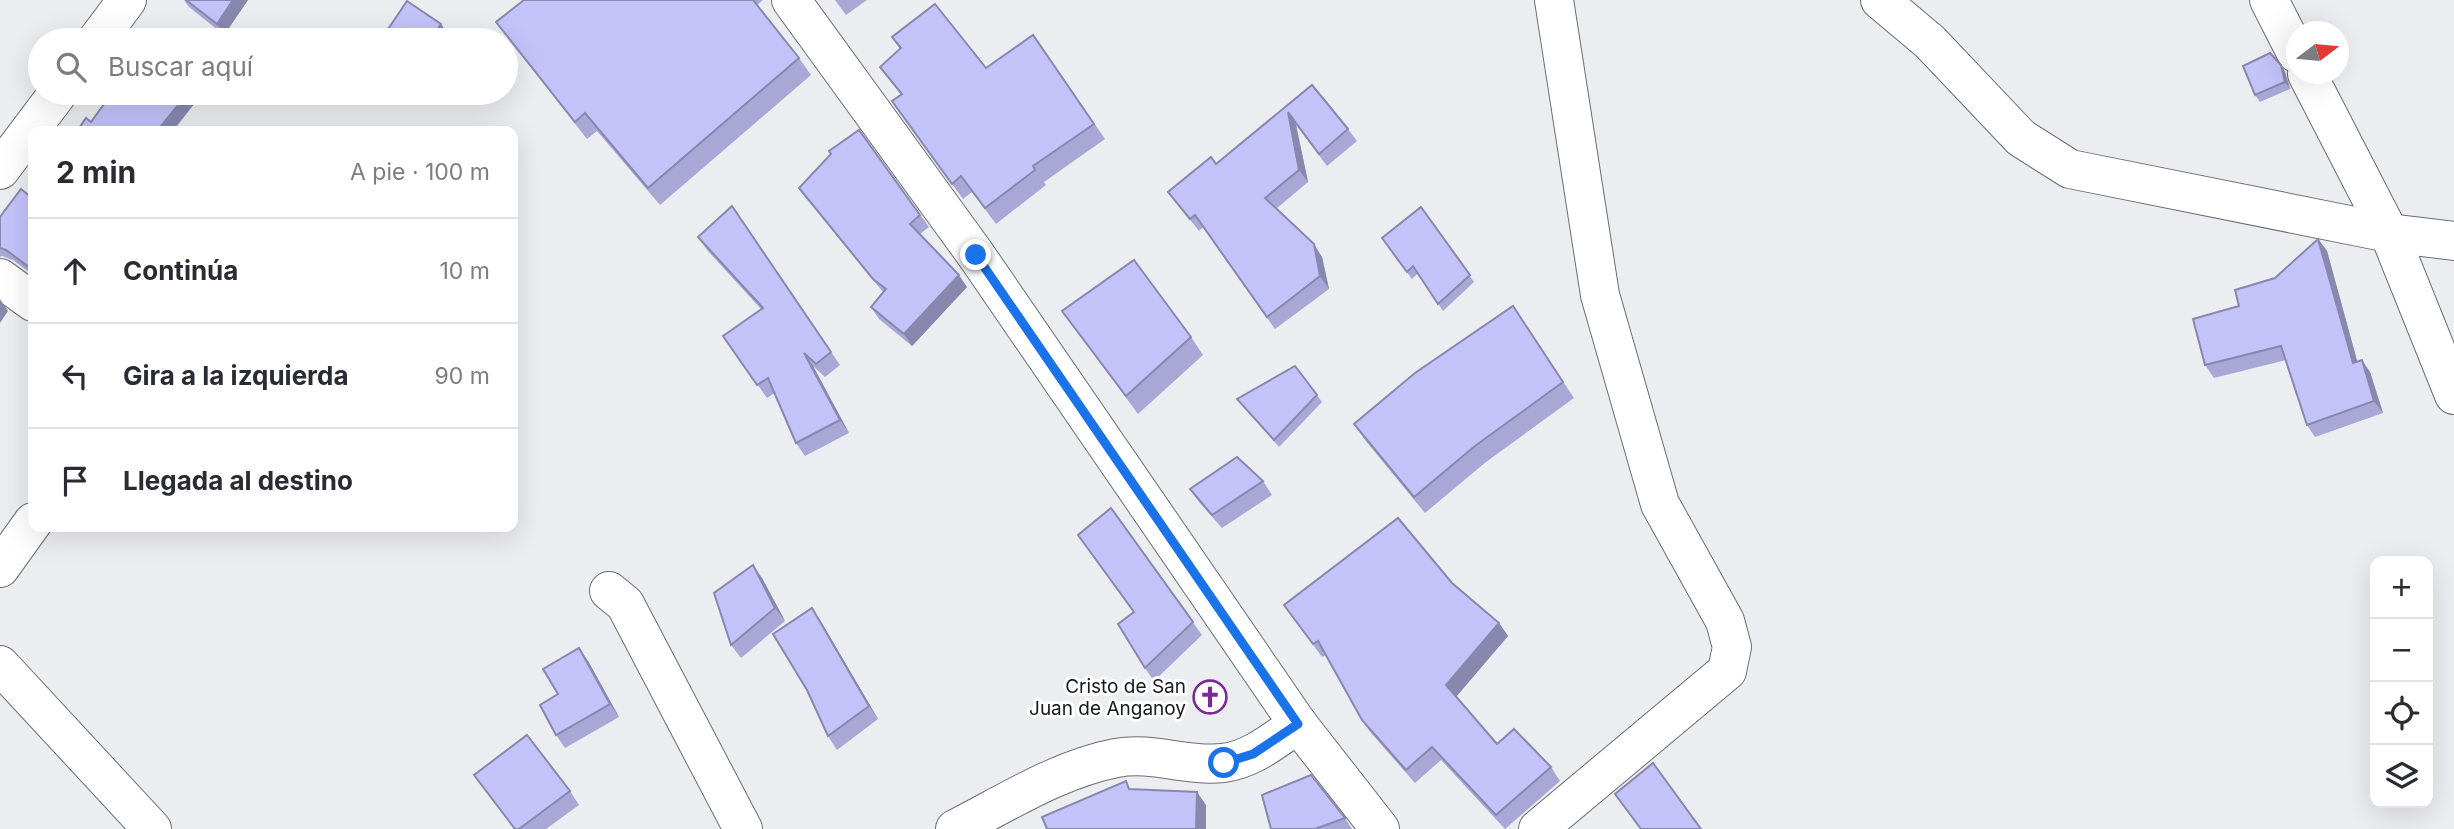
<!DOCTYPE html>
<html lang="es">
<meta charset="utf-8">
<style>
body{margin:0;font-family:Inter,sans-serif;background:#f7f7f7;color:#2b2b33}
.controls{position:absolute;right:21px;bottom:21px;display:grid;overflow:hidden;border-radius:14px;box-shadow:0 7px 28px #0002}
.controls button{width:63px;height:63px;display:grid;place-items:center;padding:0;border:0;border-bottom:2px solid #e1e1e2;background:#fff;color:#2b2b33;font:35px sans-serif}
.compass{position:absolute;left:2286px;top:21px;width:63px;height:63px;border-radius:50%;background:#fff;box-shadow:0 7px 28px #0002;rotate:74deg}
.stop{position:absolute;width:21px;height:21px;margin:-16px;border:5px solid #1a73e8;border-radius:50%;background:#fff}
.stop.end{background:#1a73e8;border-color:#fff;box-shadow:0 2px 7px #0008}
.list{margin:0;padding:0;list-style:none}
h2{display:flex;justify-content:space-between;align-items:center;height:91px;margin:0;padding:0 28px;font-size:30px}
h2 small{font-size:23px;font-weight:400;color:#7c7c81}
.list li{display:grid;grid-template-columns:46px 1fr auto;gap:21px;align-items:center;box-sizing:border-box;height:105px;padding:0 28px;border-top:2px solid #e1e1e2}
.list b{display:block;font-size:26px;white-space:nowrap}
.list em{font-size:23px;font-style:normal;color:#7c7c81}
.icon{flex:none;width:38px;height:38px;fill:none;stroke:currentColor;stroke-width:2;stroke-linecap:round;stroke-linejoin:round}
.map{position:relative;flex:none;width:2454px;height:829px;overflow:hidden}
.search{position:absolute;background:#fff;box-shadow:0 7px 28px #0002;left:28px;top:28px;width:490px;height:77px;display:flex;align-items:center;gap:18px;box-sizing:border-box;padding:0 24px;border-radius:38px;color:#7c7c81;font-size:26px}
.panel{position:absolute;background:#fff;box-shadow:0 7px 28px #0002;left:28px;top:126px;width:490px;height:406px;border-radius:14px}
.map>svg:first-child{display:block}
</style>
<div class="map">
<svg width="2454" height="829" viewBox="0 0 2454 829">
<rect width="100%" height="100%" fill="#ebedf0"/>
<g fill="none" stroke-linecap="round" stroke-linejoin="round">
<defs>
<g id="minor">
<path d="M791,0l185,255 322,469 82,105"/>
<path d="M1880,0l50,42 91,96 49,31 319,64 65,8"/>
<path d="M2269,0l27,53"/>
<path d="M97,40l30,-40"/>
<path d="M2307,74l82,159 65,162"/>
<path d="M0,170l58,-77"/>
<path d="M0,278l33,24"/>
<path d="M0,568l33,-46"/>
<path d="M609,591l16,13 118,225"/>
<path d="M0,665l152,164"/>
<path d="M955,829c51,-26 104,-60 161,-71 37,-7 70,9 107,5 28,-3 53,-24 75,-39"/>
<path d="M1538,829l189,-158 5,-24 -7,-26 -65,-117 -60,-209 -46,-295"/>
</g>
</defs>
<use href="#minor" stroke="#6b6d70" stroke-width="40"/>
<use href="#minor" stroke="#fff" stroke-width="38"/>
</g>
<g fill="#a8a7d6">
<path d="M184,0h64l-24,35 -35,-28z"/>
<path d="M524,0h239l-6,5 42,53 12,17 -151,130 -63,-74 -10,8 -78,-100 -13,-17z"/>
<path d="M835,0h32l-21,15z"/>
<path d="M1033,35l72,104 -61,43 2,3 -50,39 -24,-32 -9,7 -71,-98 9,-6 -21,-28 20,-18 -8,-12 94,31z"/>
<path d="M2281,65l4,7 5,17 -30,13 -5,-7z"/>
<path d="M1312,85l36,44 9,12 -30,25 -31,-41 12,57 -32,27 46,48 7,32 -54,40 -72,-102 -4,4 -31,-39 48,-28z"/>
<path d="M859,130l70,97 -9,7 47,53 -55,59 -33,-27 -8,-12 12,-15 -75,-92 -9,-12z"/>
<path d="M33,195v80l-20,-15 -11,-4 -2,1v-40l31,-20z"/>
<path d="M732,206l108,159 -15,12 -12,-11 36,67 -44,23 -9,-13 -21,-50 -8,5 -44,-62 38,-27 -54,-59 -9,-13z"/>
<path d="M1421,207l53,75 -31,29 -25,-38 -6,6 -30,-41z"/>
<path d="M2318,239l9,12 30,110 13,11 13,41 -68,24 -8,-12 -21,-65 -72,18 -9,-13 34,-59 36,-28z"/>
<path d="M1513,306l61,92 -88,64 -61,51 -60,-73 -11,-16z"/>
<path d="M1062,311l129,26 12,18 -65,59z"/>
<path d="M1295,366l27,36 -43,45 -42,-48z"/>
<path d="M1263,481l9,14 -50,33 -23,-26 -9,-13z"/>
<path d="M1111,508l91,127 -48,46 -9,-13z"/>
<path d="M762,578l23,43 -44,37 -10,-13z"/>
<path d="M1452,583l47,40 9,13 -52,61 41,47 54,23 9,14 -55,48 -64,-69 -26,23 -44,-50 -9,-13 -36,-65 -4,2 -38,-52z"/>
<path d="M821,622l57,97 -41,31 -9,-14 -21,-46z"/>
<path d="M588,661l31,56 -54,31 -9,-13 2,-41z"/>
<path d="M474,775l96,16 9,14 -33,24h-31z"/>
<path d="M1345,818l7,11h-81z"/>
</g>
<g fill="#8888ae">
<path d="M233,0h15l-24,35 -7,-11z"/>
<path d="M441,24l5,7 -7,9h-9z"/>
<path d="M2281,65l4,7 5,17 -5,-7z"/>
<path d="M188,93h6l4,6 -25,32h-16z"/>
<path d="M1288,112l8,13 12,57 -9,-12z"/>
<path d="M2318,239l9,12 34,124 -8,-12z"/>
<path d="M1314,244l8,13 7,32 -9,-13z"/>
<path d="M959,275l8,12 -55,59 -8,-12z"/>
<path d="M0,299l8,12 -8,12z"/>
<path d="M804,353l9,13 36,67 -9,-13z"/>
<path d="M2362,360l8,12 13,41 -9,-12z"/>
<path d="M753,565l9,13 23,43 -10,-13z"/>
<path d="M812,608l9,14 57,97 -9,-13z"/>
<path d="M1499,623l9,13 -53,62 -9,-13z"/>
<path d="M579,648l9,13 31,56 -9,-13z"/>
<path d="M1197,792l9,13v24h-10z"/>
</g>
<g fill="#c3c2f9" stroke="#8888ae" stroke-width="2">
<path d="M186,0h47l-16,24z"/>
<path d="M524,0h229l46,58 -151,130 -63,-75 -10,9 -79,-100z"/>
<path d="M407,1l34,23 -11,16h-44l-4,-2z"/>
<path d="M935,4l51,64 47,-33 61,89 -61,42 2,4 -50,38 -24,-32 -9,8 -60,-83 10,-7 -22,-27 21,-19 -9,-11z"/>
<path d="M2270,53l11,12 4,17 -30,13 -12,-29z"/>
<path d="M1312,85l36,44 -29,25 -31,-42 11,58 -34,28 49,46 6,32 -53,41 -72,-102 -5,4 -22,-27 43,-35 5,7z"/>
<path d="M112,93h76l-31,38h-80l9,-13 5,4z"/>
<path d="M859,130l61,85 -10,9 49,51 -55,59 -33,-27 15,-18 -13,-10 -74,-91 32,-34 -2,-3z"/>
<path d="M21,189l10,8 2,-2v75l-27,-20 -6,-2v-31z"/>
<path d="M732,206l99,146 -15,12 -12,-11 36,67 -44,23 -28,-65 -11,7 -34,-49 40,-28 -65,-71z"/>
<path d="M1421,207l49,68 -32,29 -25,-38 -6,6 -25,-34z"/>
<path d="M2318,239l35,124 9,-3 12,41 -67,24 -26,-79 -76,19 -12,-46 46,-13 -4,-16 40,-12z"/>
<path d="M1134,260l57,77 -65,59 -64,-85z"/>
<path d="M1513,306l50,76 -88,64 -61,51 -60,-73 61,-51z"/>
<path d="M1295,366l22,29 -43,45 -37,-41z"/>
<path d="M1237,457l26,24 -51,34 -22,-26z"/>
<path d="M1111,508l82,114 -48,46 -27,-44 16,-12 -56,-77z"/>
<path d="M1398,518l54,65 47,40 -53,62 51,59 17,-15 37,38 -55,48 -64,-68 -26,23 -44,-50 -44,-79 -5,3 -29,-39z"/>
<path d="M753,565l22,43 -44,37 -17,-52z"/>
<path d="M812,608l57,98 -41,30 -21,-46 -34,-56z"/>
<path d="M579,648l31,56 -54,31 -16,-30 18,-11 -15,-25z"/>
<path d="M527,735l43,56 -51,38h-4l-41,-54z"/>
<path d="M1653,763l48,66h-60l-26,-35z"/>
<path d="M1311,775l34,43 -30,11h-44l-9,-34z"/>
<path d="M1126,781l3,8 68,3 -1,37h-149l-5,-12z"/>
</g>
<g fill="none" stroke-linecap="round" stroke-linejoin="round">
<path stroke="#1a73e8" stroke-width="9" d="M976,255l322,469 -45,30 -29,9"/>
</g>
<defs>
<symbol id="church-ring" viewBox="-11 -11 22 22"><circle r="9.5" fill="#fff" stroke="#7a2999" stroke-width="1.5"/><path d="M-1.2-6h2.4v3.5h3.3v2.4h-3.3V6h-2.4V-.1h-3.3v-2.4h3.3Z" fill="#7a2999"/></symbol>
</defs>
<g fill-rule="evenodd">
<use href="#church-ring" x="1191" y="678" width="38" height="38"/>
</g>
<g text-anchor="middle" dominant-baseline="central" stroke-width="6" stroke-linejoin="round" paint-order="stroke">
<g font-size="19" fill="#18191a" stroke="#fff" text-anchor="end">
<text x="1186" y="686">Cristo de San<tspan x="1186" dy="22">Juan de Anganoy</tspan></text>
</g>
</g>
</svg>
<div class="controls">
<button>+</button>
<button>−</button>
<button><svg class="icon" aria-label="locate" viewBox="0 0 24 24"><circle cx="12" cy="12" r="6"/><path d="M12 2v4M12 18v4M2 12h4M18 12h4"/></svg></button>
<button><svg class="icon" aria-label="layers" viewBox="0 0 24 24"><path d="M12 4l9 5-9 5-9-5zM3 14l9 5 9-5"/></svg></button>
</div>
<svg class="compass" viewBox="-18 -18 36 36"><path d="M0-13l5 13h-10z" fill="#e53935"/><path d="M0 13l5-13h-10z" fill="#7c7c81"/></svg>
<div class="stop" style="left:1224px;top:763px"></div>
<div class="stop end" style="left:976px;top:255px"></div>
<div class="search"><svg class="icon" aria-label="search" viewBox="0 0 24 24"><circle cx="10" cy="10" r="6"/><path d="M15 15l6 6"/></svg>Buscar aquí</div>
<section class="panel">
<h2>2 min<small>A pie · 100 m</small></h2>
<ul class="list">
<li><svg class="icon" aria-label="ahead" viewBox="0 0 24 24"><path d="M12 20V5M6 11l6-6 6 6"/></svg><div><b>Continúa</b></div><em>10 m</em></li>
<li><svg class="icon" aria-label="left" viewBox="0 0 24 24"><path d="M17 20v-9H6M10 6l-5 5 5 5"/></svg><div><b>Gira a la izquierda</b></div><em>90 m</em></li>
<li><svg class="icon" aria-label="arrive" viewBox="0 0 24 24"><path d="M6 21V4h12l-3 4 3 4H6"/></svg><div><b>Llegada al destino</b></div></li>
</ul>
</section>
</div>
